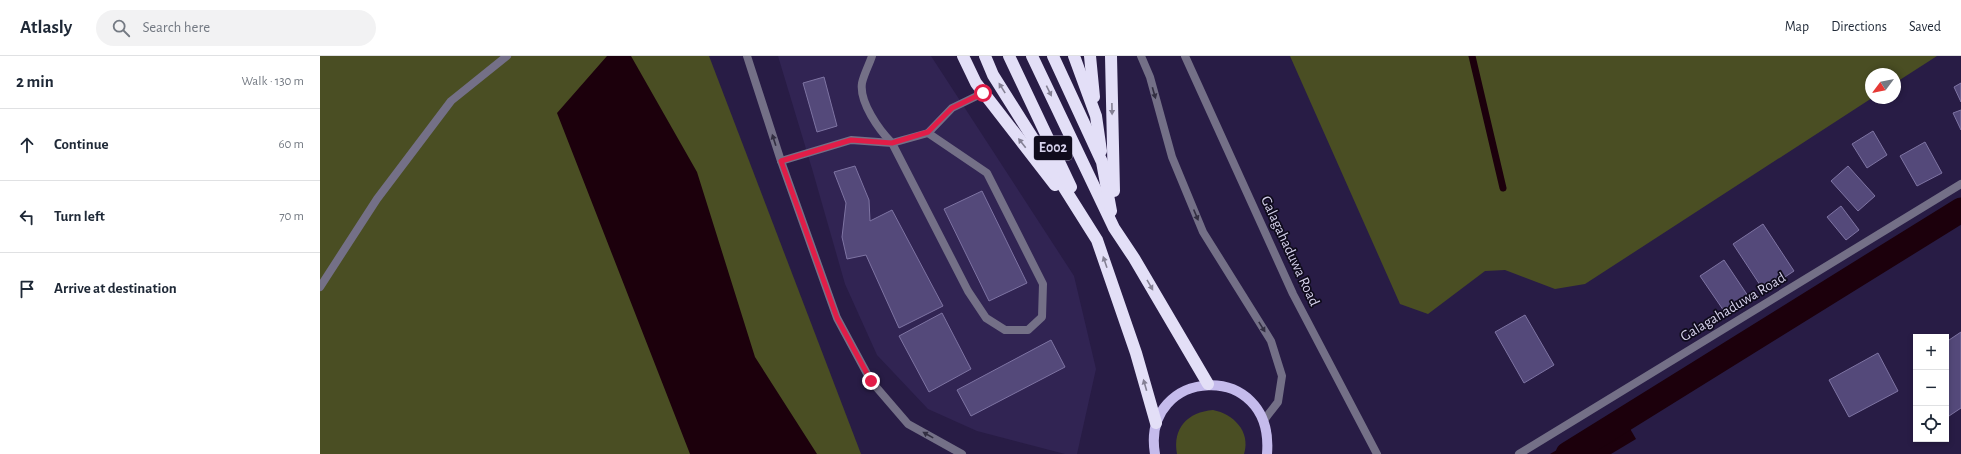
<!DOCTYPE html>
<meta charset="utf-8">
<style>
body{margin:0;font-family:"Alegreya Sans",sans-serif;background:#f2f2f3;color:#1f2937}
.controls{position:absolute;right:12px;bottom:12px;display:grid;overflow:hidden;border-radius:0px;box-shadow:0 2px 6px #0003}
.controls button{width:36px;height:36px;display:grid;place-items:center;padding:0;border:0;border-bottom:1px solid #e0e1e3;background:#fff;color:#1f2937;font:20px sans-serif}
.compass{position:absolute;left:1545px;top:12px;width:36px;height:36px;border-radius:50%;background:#fff;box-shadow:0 2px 6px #0003;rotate:238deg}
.stop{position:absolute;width:12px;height:12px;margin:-9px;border:3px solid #e11d48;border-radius:50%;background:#fff}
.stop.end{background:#e11d48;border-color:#fff;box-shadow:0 1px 4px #0008}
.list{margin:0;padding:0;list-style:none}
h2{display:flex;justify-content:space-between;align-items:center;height:52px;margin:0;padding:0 16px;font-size:17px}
h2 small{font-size:13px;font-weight:400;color:#747a83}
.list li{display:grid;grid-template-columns:26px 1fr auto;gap:12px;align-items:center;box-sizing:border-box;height:72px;padding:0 16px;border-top:1px solid #e0e1e3}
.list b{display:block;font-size:15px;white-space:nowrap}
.list em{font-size:13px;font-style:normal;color:#747a83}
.icon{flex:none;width:22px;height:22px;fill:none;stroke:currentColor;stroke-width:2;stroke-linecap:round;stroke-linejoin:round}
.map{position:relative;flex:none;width:1641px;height:398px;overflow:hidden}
header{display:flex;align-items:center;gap:24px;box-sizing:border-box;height:56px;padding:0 20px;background:#fff;border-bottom:1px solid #e0e1e3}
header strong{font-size:19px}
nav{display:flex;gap:22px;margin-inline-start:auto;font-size:14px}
.search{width:280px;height:36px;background:#f2f2f3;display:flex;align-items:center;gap:10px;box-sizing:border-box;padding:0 14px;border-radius:22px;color:#747a83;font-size:15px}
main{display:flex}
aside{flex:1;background:#fff}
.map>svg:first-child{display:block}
</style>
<header>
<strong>Atlasly</strong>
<div class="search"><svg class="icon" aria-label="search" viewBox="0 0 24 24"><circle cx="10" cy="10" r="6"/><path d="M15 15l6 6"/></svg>Search here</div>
<nav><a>Map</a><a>Directions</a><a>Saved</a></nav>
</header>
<main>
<aside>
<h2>2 min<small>Walk · 130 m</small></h2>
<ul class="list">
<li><svg class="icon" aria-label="ahead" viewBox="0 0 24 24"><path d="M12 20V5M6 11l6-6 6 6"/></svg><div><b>Continue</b></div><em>60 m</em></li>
<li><svg class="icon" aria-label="left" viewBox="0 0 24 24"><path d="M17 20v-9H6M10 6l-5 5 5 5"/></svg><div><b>Turn left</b></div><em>70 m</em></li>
<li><svg class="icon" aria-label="arrive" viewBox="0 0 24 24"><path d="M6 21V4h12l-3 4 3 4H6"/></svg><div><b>Arrive at destination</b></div></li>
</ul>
</aside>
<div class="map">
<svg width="1641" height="398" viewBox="0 0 1641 398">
<rect width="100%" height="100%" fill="#281c45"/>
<path fill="#312453" d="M458,0h153l143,220 22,93 -19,85h-12l-88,-23 -49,-22 -51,-54 -32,-71 -32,-112z"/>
<g fill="#4a4e23">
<path d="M0,0h389l152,398h-541z"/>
<path d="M970,0h647l-42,27v-9h-24v24h1l-287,186 -30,5 -50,-19 -20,1 -57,43 -28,-10z"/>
<path d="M893,354c20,4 38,21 31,44h-67c-5,-26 11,-42 36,-44z"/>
</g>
<g fill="#1c000c">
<path d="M287,0h24l66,116 58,185 62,97h-127l-133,-341z"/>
<path d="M1301,357l15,26 -25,15h-61z"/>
</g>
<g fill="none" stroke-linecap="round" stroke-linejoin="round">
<path stroke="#1c000c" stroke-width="7" d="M1152,0l31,132"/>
<path stroke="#1c000c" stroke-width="25" d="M1248,398l393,-244"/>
</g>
<g fill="#54497a" stroke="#7e74a3">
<path d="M504,21l13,49 -20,6 -14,-49z"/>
<path d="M1641,27v19l-7,-15z"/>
<path d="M1641,54v20l-8,-17z"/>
<path d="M1553,75l14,24 -20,13 -15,-24z"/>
<path d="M1605,86l17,31 -25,13 -17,-30z"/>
<path d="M535,110l14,34 1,21 22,-11 51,96 -44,22 -33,-73 -19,4 -5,-22 4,-34 -12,-31z"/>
<path d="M1528,110l27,30 -17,15 -27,-30z"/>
<path d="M662,135l45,92 -38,18 -45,-92z"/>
<path d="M1521,150l18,24 -13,10 -19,-23z"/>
<path d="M1443,168l31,47 -30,20 -31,-47z"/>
<path d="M1404,204l26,39 -24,15 -26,-38z"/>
<path d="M622,257l29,56 -42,23 -30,-56z"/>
<path d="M1205,259l29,50 -30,18 -29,-51z"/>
<path d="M1641,276v76l-15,10v-76z"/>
<path d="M731,284l14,27 -94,49 -14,-26z"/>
<path d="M1558,297l20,38 -49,26 -20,-37z"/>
</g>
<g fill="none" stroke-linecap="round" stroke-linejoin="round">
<g stroke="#747087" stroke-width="8">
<path d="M552,0c-3,9 -8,18 -10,27 -3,19 17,47 30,60l76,148 18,27 19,12h23l14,-13 1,-33 -56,-111 -59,-40"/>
<path d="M461,105l70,-21 41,3 36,-10 24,-25 31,-15"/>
</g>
<g stroke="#747087" stroke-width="8">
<path d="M865,0l108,238 84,160"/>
<path d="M0,231l57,-88 74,-98 56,-45"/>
<path d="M1199,398l442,-270"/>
</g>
<g stroke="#747087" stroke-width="8">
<path d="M427,0l34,105 56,157 34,63 37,43 54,30"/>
<path d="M821,0l9,21 22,80 31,75 68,109 11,35 -4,26 -14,18"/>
</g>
<path stroke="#c5bbec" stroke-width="10" d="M835,398c-15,-87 120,-96 112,0"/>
<g stroke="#e3dff7" stroke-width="12">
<path d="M643,0l13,27 79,102"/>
<path d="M665,0l8,19 104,165 39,113 20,70"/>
<path d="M689,0l62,131"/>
<path d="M712,0l82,172 20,30 74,126"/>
<path d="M733,0l49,106 9,49"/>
<path d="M754,0l22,60 5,35"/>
<path d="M770,0l4,41"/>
<path d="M791,0l3,135"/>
</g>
</g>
<defs><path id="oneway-solid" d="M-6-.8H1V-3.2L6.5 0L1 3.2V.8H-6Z"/></defs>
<g fill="#848094">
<use href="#oneway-solid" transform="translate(682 32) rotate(-122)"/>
<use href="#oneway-solid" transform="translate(729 35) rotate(64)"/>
<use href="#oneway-solid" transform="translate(792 53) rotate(89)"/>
<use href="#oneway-solid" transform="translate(702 87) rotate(-128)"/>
<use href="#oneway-solid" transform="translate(785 206) rotate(-109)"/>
<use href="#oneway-solid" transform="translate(830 229) rotate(60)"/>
<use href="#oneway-solid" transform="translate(825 329) rotate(-106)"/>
</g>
<g fill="#322e41">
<use href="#oneway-solid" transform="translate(834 37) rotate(74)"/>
<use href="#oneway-solid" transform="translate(454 84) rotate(-108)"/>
<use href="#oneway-solid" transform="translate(876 159) rotate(67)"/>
<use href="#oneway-solid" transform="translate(942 271) rotate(58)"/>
<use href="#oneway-solid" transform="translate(608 379) rotate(-151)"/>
</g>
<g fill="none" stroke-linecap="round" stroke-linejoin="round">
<path stroke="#e11d48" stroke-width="5" d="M551,325l-34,-63 -56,-157 70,-21 41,3 36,-11 24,-24 31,-15"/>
</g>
<g text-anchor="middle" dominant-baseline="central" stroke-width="3.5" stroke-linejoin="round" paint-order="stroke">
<rect fill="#0f0b1c" stroke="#9995ac" stroke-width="1" x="714" y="80" width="38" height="24" rx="3"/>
<g font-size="14" font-weight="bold" fill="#d4d0ea">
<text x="733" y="92">E002</text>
</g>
<g font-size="15" fill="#d4d0ea" stroke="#0f0b1c">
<text transform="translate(970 195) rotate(65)">Galagahaduwa Road</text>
<text transform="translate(1413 251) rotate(-31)">Galagahaduwa Road</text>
</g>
</g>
</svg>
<div class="controls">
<button>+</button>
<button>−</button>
<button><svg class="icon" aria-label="locate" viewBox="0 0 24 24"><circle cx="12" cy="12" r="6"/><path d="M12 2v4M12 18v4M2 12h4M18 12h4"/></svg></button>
</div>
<svg class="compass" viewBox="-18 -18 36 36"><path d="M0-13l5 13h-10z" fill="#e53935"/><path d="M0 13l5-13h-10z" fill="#747a83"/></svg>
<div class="stop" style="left:663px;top:37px"></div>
<div class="stop end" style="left:551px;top:325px"></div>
</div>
</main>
